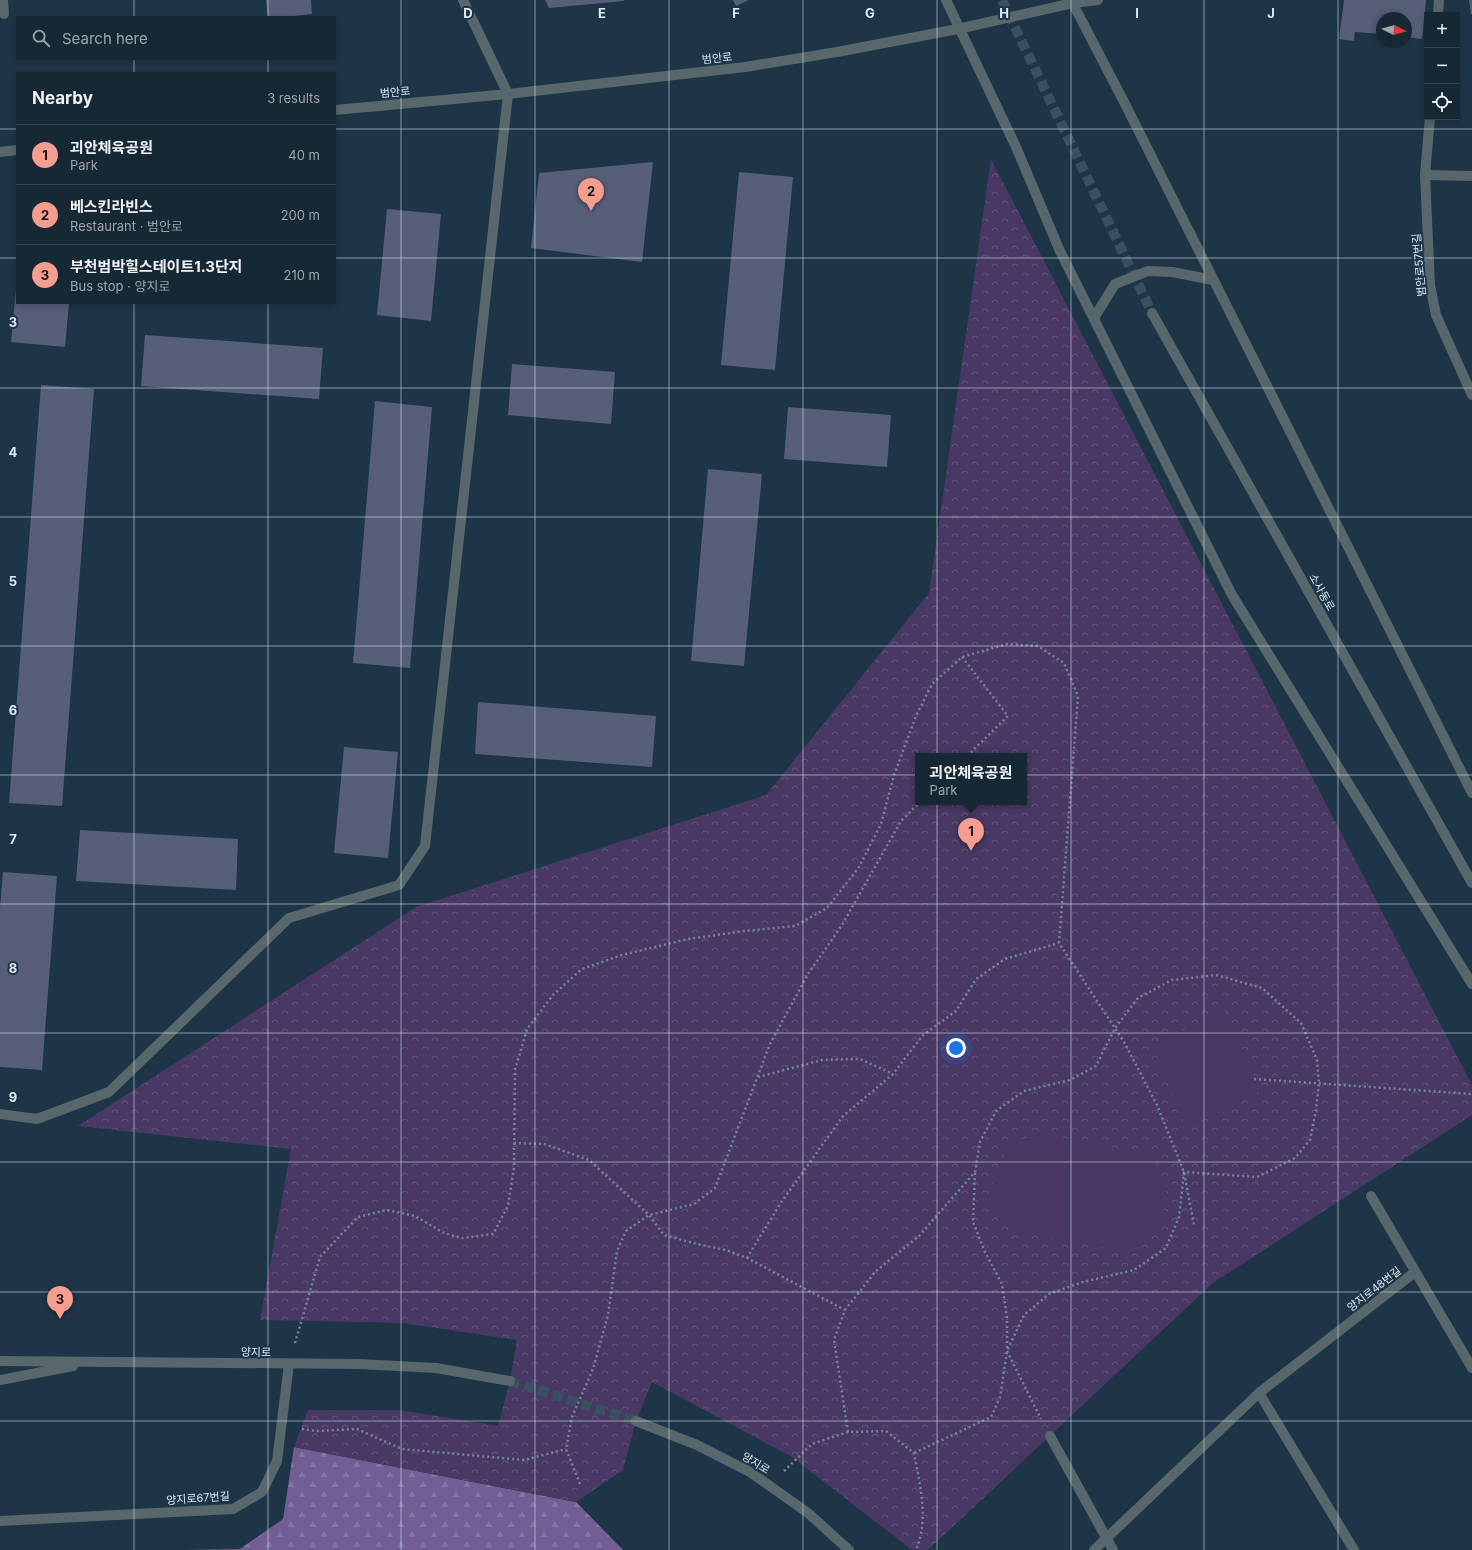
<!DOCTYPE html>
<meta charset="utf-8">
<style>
body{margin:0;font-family:Inter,"Noto Sans KR",sans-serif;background:#233440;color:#f1f3f6}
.controls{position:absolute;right:12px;top:12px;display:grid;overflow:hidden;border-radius:0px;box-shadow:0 2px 6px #0003}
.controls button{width:36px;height:36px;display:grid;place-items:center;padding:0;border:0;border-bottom:1px solid #35444f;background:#162834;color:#f1f3f6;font:20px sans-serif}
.compass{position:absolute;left:1376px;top:12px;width:36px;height:36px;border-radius:50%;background:#162834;box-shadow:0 2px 6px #0003;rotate:96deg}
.you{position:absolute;left:956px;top:1048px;width:14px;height:14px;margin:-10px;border:3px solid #fff;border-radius:50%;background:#1a73e8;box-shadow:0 0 0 6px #1a73e833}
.badge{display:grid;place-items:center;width:26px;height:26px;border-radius:50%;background:#f59d8f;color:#111;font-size:13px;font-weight:700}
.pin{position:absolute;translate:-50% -33px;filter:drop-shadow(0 1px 2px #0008)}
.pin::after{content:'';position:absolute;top:21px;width:14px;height:12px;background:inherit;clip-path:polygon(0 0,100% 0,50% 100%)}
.popup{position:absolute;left:915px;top:753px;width:112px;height:52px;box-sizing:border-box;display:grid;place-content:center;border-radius:0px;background:#162834;filter:drop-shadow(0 1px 3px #0005);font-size:13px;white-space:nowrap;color:#9ea6ac}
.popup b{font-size:15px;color:#f1f3f6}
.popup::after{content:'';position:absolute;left:50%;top:100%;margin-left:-8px;border:8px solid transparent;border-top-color:#162834}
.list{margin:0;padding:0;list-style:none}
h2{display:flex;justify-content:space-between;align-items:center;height:52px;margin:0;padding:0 16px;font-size:17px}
h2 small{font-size:13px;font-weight:400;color:#9ea6ac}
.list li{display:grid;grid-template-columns:26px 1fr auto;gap:12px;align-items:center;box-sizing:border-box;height:60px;padding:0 16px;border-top:1px solid #35444f}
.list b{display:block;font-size:15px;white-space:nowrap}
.list p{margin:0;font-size:13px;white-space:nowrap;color:#9ea6ac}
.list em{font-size:13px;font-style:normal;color:#9ea6ac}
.icon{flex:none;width:22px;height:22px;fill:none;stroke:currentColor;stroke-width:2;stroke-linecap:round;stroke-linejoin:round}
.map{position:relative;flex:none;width:1472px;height:1550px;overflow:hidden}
.search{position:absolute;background:#162834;box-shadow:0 2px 6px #0003;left:16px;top:16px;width:320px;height:44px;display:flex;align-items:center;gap:10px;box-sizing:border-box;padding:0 14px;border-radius:0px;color:#9ea6ac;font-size:15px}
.panel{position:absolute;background:#162834;box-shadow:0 2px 6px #0003;left:16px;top:72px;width:320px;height:232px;border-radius:0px}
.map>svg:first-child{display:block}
</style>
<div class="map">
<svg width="1472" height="1550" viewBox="0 0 1472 1550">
<defs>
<pattern id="forest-firs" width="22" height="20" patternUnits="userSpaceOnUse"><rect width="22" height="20" fill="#725d95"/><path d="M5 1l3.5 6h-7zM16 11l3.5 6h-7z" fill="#8674a5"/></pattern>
<pattern id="park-crowns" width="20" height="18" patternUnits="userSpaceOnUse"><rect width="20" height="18" fill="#483863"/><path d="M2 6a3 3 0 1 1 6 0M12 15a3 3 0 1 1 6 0" fill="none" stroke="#62557a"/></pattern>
</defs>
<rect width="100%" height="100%" fill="#1d3546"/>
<path fill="url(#forest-firs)" d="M294,1447l282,55 47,48h-440l57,-1 43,-30z"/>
<path fill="url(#park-crowns)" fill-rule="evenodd" d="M991,159l481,926v30l-259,168 -285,267h-16l-120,-93 -140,-75 -16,39 -13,49 -47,32 -282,-55 14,-37h92l98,16 12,-45 7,-41 -114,-17 -143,-3 31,-171 -213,-23 338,-219 350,-112 163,-202zM918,756h106v46h-106z"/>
<g fill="#483863">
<path d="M1225,1010l35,81 -73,37 -35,-83z"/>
<path d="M1042,1134l107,21 11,14 7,29 -9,28 -19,20 -24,3 -99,-18 -17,-15 -8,-16 2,-19 7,-21 16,-19z"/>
</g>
<g fill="#565e78">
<path d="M266,0h45l1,14 -28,3h-16z"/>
<path d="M545,0h79v1l-75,7z"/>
<path d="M733,0h16l-13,6z"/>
<path d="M1344,0h82l-4,39 -16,-2v-19h-24v16l-27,-2 -1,9 -15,-2z"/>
<path d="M1469,0h3v14h-1z"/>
<path d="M653,162l-11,100 -111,-14 8,-75z"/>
<path d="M739,172l54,5 -18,193 -54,-5z"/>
<path d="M387,209l54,5 -10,107 -54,-6z"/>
<path d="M16,289l1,14h52l-4,44 -54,-5z"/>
<path d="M145,335l178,13 -4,51 -178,-13z"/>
<path d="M512,364l103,8 -4,52 -103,-9z"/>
<path d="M41,385l53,4 -32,417 -53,-3z"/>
<path d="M375,401l57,6 -22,261 -57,-5z"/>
<path d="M788,407l103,8 -4,52 -103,-8z"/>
<path d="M708,469l54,5 -18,192 -53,-5z"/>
<path d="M478,702l178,14 -4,51 -177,-13z"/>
<path d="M344,747l54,5 -10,106 -54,-5z"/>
<path d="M80,830l158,9 -2,51 -160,-9z"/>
<path d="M3,872l54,4 -15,194 -42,-3v-159z"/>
</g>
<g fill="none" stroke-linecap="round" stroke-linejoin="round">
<g stroke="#3a5061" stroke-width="10" stroke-dasharray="10 5" stroke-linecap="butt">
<path d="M1002,0l150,313"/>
<path d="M510,1381l126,40"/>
</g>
<g stroke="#758897" stroke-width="2.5" stroke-dasharray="2 3" stroke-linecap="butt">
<path d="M962,657l46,59 -41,40"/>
<path d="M758,1077l64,-17 38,-1 33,15"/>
<path d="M1254,1079l218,15"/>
<path d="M514,1143l30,1 45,16 60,55 15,20 33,9 29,6 21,8 98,52"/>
<path d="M975,1173l-2,49 12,30 17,32 5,34v33l34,68"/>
<path d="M747,1258l33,-54 63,-88 50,-42 30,-39 33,-24 20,-32 29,-20 54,-16"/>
<path d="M295,1343l25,-86 38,-40 29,-7 28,6 29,17 18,5 31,-4 15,-28 6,-39 1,-97 12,-41 26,-34 29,-26 40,-14 66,-16 57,-8 50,-5 32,-18 32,-41 22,-43 13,-49 22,-59 16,-32 30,-27 45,-13 31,2 26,17 14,33 -19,247 65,99 33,63 27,67 10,53"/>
<path d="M302,1429l13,2 42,-2 45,20 122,11 42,-11"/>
<path d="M848,1432l-14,-92 11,-30 31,-39 43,-35 56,-64 5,-30 16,-31 28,-20 46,-11 26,-14 19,-38 23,-30 34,-18 44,-5 46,13 39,35 16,37 2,23 -3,27 -6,30 -15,18 -38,19 -73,-5 -5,45 -13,31 -32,22 -51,12 -34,12 -25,21 -17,36 -7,46 -9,20 -77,36"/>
<path d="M784,1471l28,-27 36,-12 38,-1 28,22c6,32 15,66 2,97"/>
<path d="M580,1484l-14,-35 6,-32 21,-48 15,-54 9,-64 9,-20 23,-16 45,-11 21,-16 55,-144 38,-70 34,-49 59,-104 19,-19"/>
</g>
<g stroke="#58676b" stroke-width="10">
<path d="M1438,15l1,-15"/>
<path d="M1430,117l-5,58 5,110 6,30 36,80"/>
<path d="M1425,175l47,1"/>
</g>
<g stroke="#58676b" stroke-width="10">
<path d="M3,0l1,14"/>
<path d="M0,1114l37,5 72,-27 180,-174 110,-33 26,-39 83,-752 -45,-94"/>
<path d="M1371,1196l101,172"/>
<path d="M1259,1393l95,157"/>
<path d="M1050,1436l63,114"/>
<path d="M0,1521l233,-12 29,-17 15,-31 12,-97"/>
<path d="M1094,1550l165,-157 156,-121"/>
</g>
<g stroke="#58676b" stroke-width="10">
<path d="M946,0l70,147 43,102 173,346 240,389"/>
<path d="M1071,0l53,102 348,691"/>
<path d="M335,110l173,-16 237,-27 92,-15 121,-23 115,-26 25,-3"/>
<path d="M0,152l17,-2"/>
<path d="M1152,313l320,570"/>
<path d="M1094,318l21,-34 33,-13 24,1 41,8"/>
<path d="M0,1361l359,3 77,4 74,13"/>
<path d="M0,1380l73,-14"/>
<path d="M636,1421l61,24 53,27 58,41 41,37"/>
</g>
</g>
<path fill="none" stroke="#deecf7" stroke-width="1" stroke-opacity="0.55" d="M134,0v17M268,0v17M401,0v1550M535,0v1550M669,0v1550M803,0v1550M937,0v1550M1071,0v1550M1204,0v1550M1338,0v1550M134,59v14M268,59v14M0,129h17M335,129h1137M0,258h17M335,258h1137M134,303v1247M268,303v1247M0,388h1472M0,517h1472M0,646h1472M0,775h1472M0,904h1472M0,1033h1472M0,1162h1472M0,1292h1472M0,1421h1472"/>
<g text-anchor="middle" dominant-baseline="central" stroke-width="4" stroke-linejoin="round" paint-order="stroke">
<g font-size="11" fill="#deecf7" stroke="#1d3546">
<text transform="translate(717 58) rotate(-6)">범안로</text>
<text transform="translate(395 92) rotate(-5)">범안로</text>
<text transform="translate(1419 265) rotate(-95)">범안로57번길</text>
<text transform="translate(1322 592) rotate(61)">소사동로</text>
<text transform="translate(1374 1289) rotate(-38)">양지로48번길</text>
<text transform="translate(256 1352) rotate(1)">양지로</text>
<text transform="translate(756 1463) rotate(31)">양지로</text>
<text transform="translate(198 1498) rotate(-4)">양지로67번길</text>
</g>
</g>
<g font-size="13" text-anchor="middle" font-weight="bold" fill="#deecf7" stroke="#1d3546" stroke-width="4" stroke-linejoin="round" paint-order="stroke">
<text x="468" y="18">D</text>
<text x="602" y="18">E</text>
<text x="736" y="18">F</text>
<text x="870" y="18">G</text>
<text x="1004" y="18">H</text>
<text x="1137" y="18">I</text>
<text x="1271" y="18">J</text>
<text x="13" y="327">3</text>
<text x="13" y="457">4</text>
<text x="13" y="586">5</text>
<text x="13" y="715">6</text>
<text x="13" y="844">7</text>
<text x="13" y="973">8</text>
<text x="13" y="1102">9</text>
</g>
</svg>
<div class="controls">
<button>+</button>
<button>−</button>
<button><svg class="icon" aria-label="locate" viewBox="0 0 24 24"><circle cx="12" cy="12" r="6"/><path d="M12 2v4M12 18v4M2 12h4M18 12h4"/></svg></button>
</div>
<svg class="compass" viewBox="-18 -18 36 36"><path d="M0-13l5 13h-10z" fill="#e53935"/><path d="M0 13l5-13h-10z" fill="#9ea6ac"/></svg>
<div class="you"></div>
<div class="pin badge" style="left:971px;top:851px">1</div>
<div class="popup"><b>괴안체육공원</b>Park</div>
<div class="pin badge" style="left:591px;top:211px">2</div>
<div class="pin badge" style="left:60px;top:1319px">3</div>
<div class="search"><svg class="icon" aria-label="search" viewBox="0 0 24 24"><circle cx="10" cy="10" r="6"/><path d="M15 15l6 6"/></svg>Search here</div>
<section class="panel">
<h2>Nearby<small>3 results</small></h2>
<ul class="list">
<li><span class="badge">1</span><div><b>괴안체육공원</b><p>Park</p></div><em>40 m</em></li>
<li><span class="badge">2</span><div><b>베스킨라빈스</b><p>Restaurant · 범안로</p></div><em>200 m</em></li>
<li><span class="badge">3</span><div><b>부천범박힐스테이트1.3단지</b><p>Bus stop · 양지로</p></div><em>210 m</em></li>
</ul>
</section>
</div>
